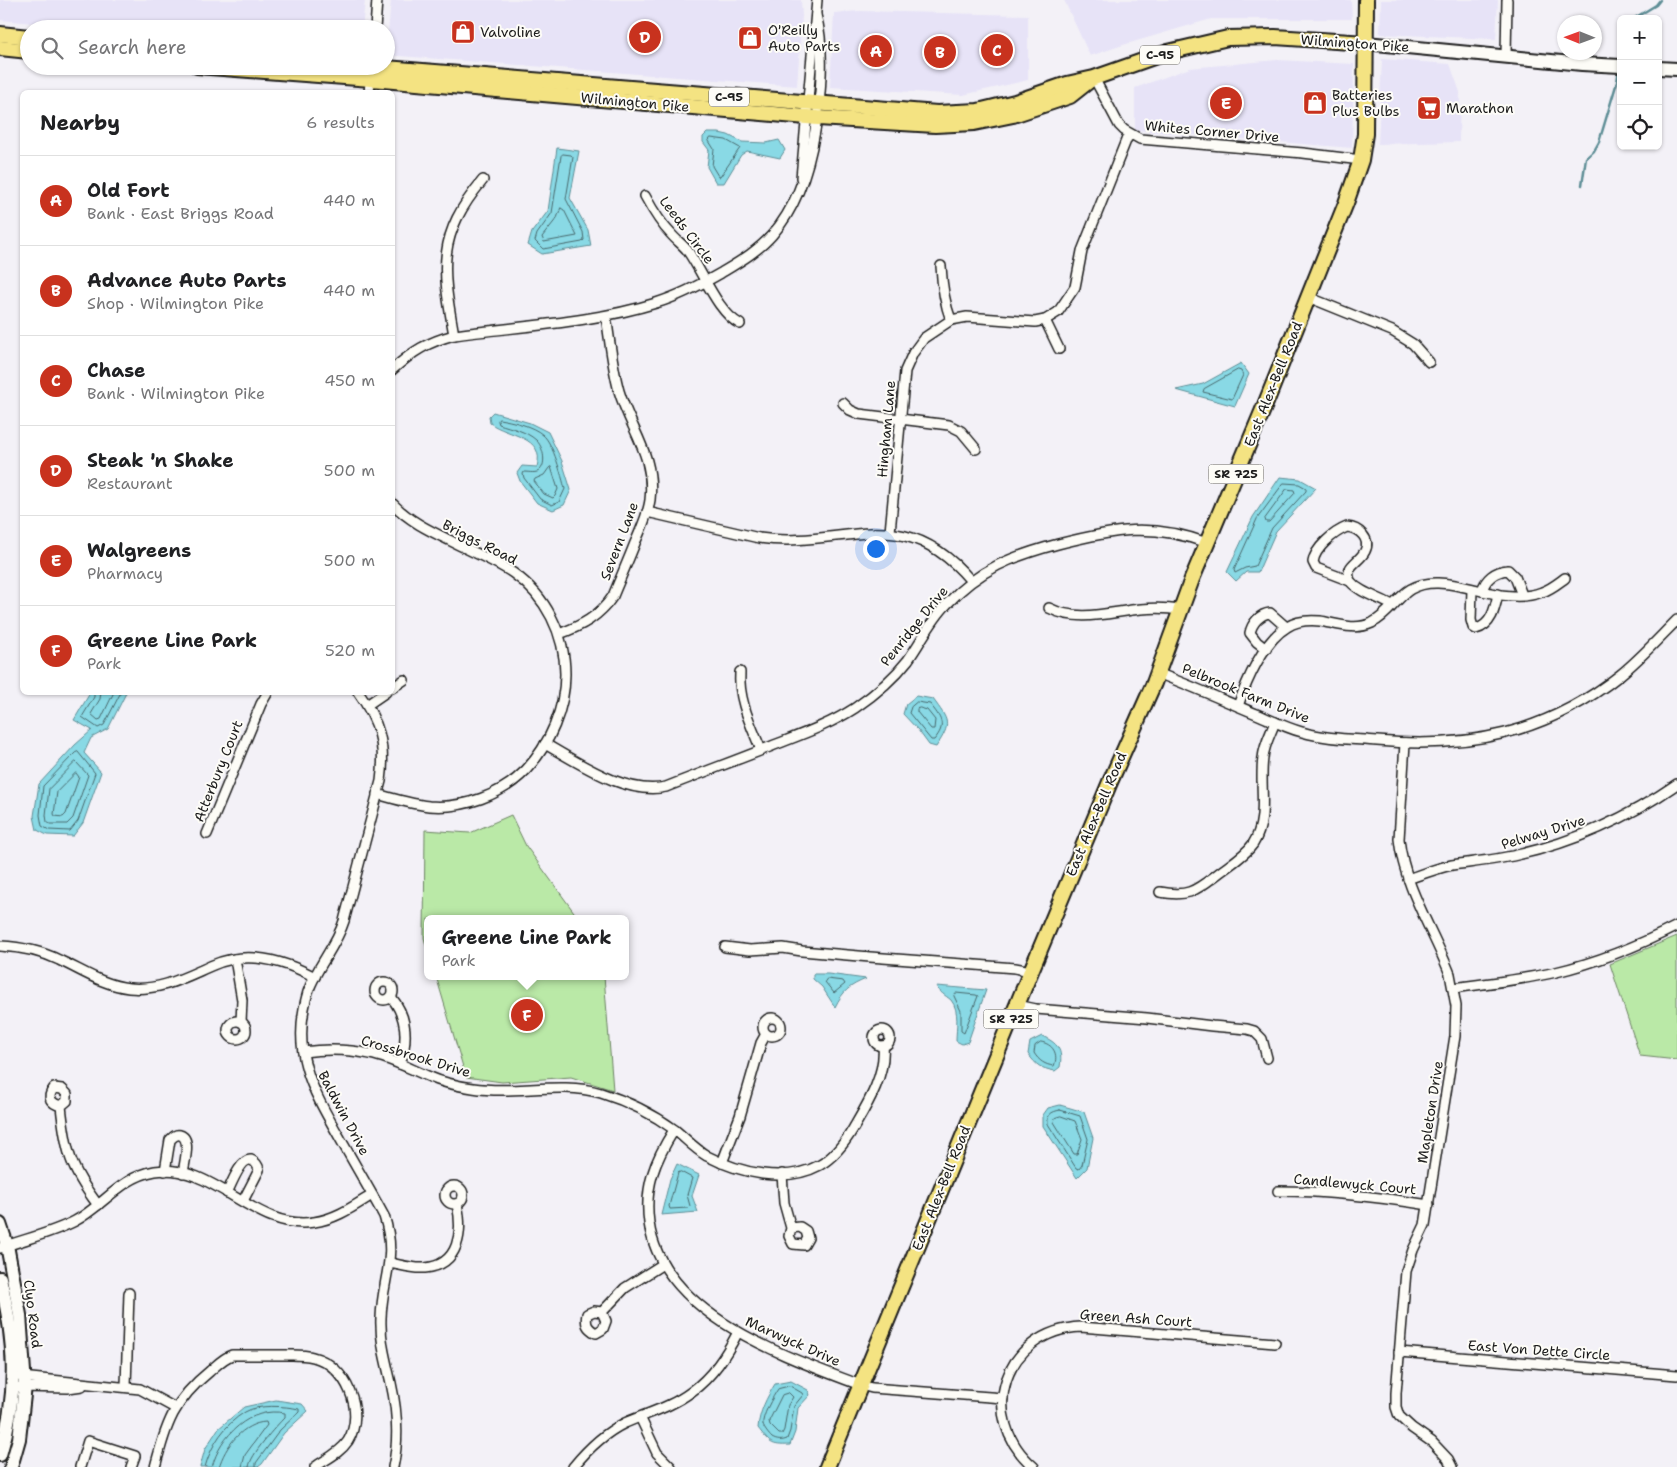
<!DOCTYPE html>
<meta charset="utf-8">
<style>
body{margin:0;font-family:"Shantell Sans",sans-serif;background:#f6f6f6;color:#202124}
.controls{position:absolute;right:15px;top:15px;display:grid;overflow:hidden;border-radius:8px;box-shadow:0 1px 4px #0004}
.controls button{width:45px;height:45px;display:grid;place-items:center;padding:0;border:0;border-bottom:1px solid #e0e0e0;background:#fff;color:#202124;font:25px sans-serif}
.compass{position:absolute;left:1557px;top:15px;width:45px;height:45px;border-radius:50%;background:#fff;box-shadow:0 1px 4px #0004;rotate:271deg}
.you{position:absolute;left:875px;top:548px;width:18px;height:18px;margin:-12px;border:4px solid #fff;border-radius:50%;background:#1a73e8;box-shadow:0 0 0 8px #1a73e833}
.badge{display:grid;place-items:center;width:32px;height:32px;border-radius:50%;background:#c8321e;color:#fff;font-size:16px;font-weight:700}
.pin{position:absolute;translate:-50% -50%;border:2px solid #fff;box-shadow:0 1px 5px #0006}
.popup{position:absolute;left:424px;top:915px;width:205px;height:65px;box-sizing:border-box;display:grid;place-content:center;border-radius:8px;background:#fff;filter:drop-shadow(0 1px 4px #0005);font-size:16px;white-space:nowrap;color:#757577}
.popup b{font-size:19px;color:#202124}
.popup::after{content:'';position:absolute;left:50%;top:100%;margin-left:-10px;border:10px solid transparent;border-top-color:#fff}
.list{margin:0;padding:0;list-style:none}
h2{display:flex;justify-content:space-between;align-items:center;height:65px;margin:0;padding:0 20px;font-size:21px}
h2 small{font-size:16px;font-weight:400;color:#757577}
.list li{display:grid;grid-template-columns:32px 1fr auto;gap:15px;align-items:center;box-sizing:border-box;height:90px;padding:0 20px;border-top:1px solid #e0e0e0}
.list b{display:block;font-size:19px;white-space:nowrap}
.list p{margin:0;font-size:16px;white-space:nowrap;color:#757577}
.list em{font-size:16px;font-style:normal;color:#757577}
.icon{flex:none;width:28px;height:28px;fill:none;stroke:currentColor;stroke-width:2;stroke-linecap:round;stroke-linejoin:round}
.map{position:relative;flex:none;width:1677px;height:1467px;overflow:hidden}
.search{position:absolute;background:#fff;box-shadow:0 1px 4px #0004;left:20px;top:20px;width:375px;height:55px;display:flex;align-items:center;gap:12px;box-sizing:border-box;padding:0 18px;border-radius:28px;color:#757577;font-size:19px}
.panel{position:absolute;background:#fff;box-shadow:0 1px 4px #0004;left:20px;top:90px;width:375px;height:605px;border-radius:8px}
.map>svg:first-child{display:block}
</style>
<div class="map">
<svg width="1677" height="1467" viewBox="0 0 1677 1467">
<rect width="100%" height="100%" fill="#f3f1f7"/>
<filter id="ink" filterUnits="userSpaceOnUse"><feTurbulence type="fractalNoise" baseFrequency=".02" numOctaves="2"/><feDisplacementMap in="SourceGraphic" scale="10" xChannelSelector="R" yChannelSelector="G"/><feConvolveMatrix kernelMatrix="1 2 1 2 8 2 1 2 1" color-interpolation-filters="sRGB"/></filter>
<g filter="url(#ink)">
<g fill="#e7e3f7">
<path d="M0,0h365l-3,29h-262l-100,-9z"/>
<path d="M391,0h410l1,16 -5,70 -411,-31z"/>
<path d="M1064,0h287l1,19h-141l-88,26 -33,11z"/>
<path d="M1381,0h117l-2,39 -116,-5z"/>
<path d="M860,11l168,4v65l-65,15 -133,-8 4,-74z"/>
<path d="M1382,59l68,5 10,28 -1,50 -81,2z"/>
<path d="M1277,60l77,4 -2,84 -217,-18v-42l55,-20z"/>
</g>
<g fill="#bae9a7" stroke="#6b8262">
<path d="M511,815l15,31 53,73h-151v33l-4,-14 1,-108 45,3z"/>
<path d="M1677,936v124l-37,-4 -30,-92z"/>
<path d="M436,976h168l9,114 -42,-13 -69,5 -36,-5z"/>
</g>
<g fill="#89d9e5" stroke="#5d8d95">
<path d="M707,133h12l9,2 14,7 24,1 13,-3 6,10 -5,8 -33,-7 -6,4 -17,28h-8l-9,-16 2,-17 -6,-8v-5z"/>
<path d="M557,148l22,3 -9,47 18,32 3,16 -49,8 -14,-9 4,-13 16,-21z"/>
<path d="M1241,363l8,11 -14,32 -59,-16 27,-6z"/>
<path d="M493,412l37,11 18,9 14,29 9,29 -7,15 -11,5 -16,-7 -17,-22 -3,-8 5,-7 15,1c9,-31 -30,-31 -47,-44l-1,-7z"/>
<path d="M1280,477l20,2 16,9 -40,43 -18,41h-12l-10,9 -9,-9 26,-55z"/>
<path d="M90,693h36l-18,36 -17,9 -7,15 17,19 -18,51 -10,13 -26,-1 -10,-5 -3,-14 5,-32 36,-39 17,-15 -18,-10z"/>
<path d="M916,696l17,3c16,22 19,24 3,48l-7,-2 -11,-15 -15,-16 3,-10z"/>
<path d="M813,974h15l38,5c-17,7 -23,12 -31,28l-13,-20 -9,-8z"/>
<path d="M936,986l50,4 -18,52 -6,2 -6,-3c0,-13 4,-30 -5,-41 -6,-5 -11,-7 -15,-14z"/>
<path d="M1042,1036c16,7 21,14 18,31l-5,4c-15,-3 -18,-5 -27,-17l2,-12z"/>
<path d="M1060,1105l24,7 9,26 -6,30 -10,10 -34,-52v-11l5,-7z"/>
<path d="M677,1164l22,11 -7,21 6,16 -37,3 9,-36z"/>
<path d="M791,1381l17,9 2,5 -12,13 -3,24 -5,13c-20,1 -20,-2 -32,-17 1,-16 9,-31 17,-44z"/>
<path d="M276,1400l26,4 6,7 -24,22 -22,31 -4,3h-58l5,-18 13,-20 26,-22z"/>
</g>
<g fill="none" stroke-linecap="round" stroke-linejoin="round">
<g stroke="#48686c" stroke-width="1">
<path d="M711,138l15,2 14,8 -20,29 -2,-1 -6,-10 2,-17 -5,-8z"/>
<path d="M563,154l8,1 2,2 -7,42 17,33 1,8 -2,2 -39,7 -8,-8 2,-7 15,-21 9,-57z"/>
<path d="M561,208l3,2 13,26 -33,6 -2,-5 15,-19z"/>
<path d="M1238,370l3,1 2,4 -11,24 -29,-7 1,-3z"/>
<path d="M499,419c13,2 34,7 44,16 10,8 19,42 22,54l-6,13 -7,3 -12,-6 -16,-21 -1,-4 1,-2c5,0 13,2 16,-2 7,-7 3,-24 -4,-30 -10,-9 -25,-12 -37,-16l-1,-3z"/>
<path d="M551,467l7,22 -3,7 -2,2 -9,-4 -10,-13 1,-2 9,-4 5,-7z"/>
<path d="M1284,483l15,1 7,4v3l-34,37 -17,38 -10,2 -10,5 -1,-3 23,-51z"/>
<path d="M1287,489l7,1 1,3 -26,29h-3l-1,-3z"/>
<path d="M94,692v5l-12,20 16,11 6,-3 17,-33"/>
<path d="M101,692l-1,7 -9,15 7,6 3,-1 13,-27"/>
<path d="M917,702l13,2c11,14 17,21 4,36h-3l-22,-27 2,-6z"/>
<path d="M920,708l7,2 8,10 -1,9h-3l-14,-17v-3z"/>
<path d="M78,752l17,21 -17,48 -8,10 -21,-1 -7,-4 -2,-11 3,-29 32,-33z"/>
<path d="M76,762l12,13 -15,43 -6,6h-17l-3,-2 -1,-7 3,-26z"/>
<path d="M76,773l3,4 -13,37 -3,3 -8,-1 -1,-2 3,-22z"/>
<path d="M827,979l16,2 2,3 -11,9 -9,-11z"/>
<path d="M956,993l20,2 2,1 -14,37 -3,-2v-20l-7,-15z"/>
<path d="M1041,1042c12,2 18,12 13,24 -9,-1 -15,-5 -20,-13l1,-7z"/>
<path d="M1060,1110l20,6 8,23 -6,26 -3,4 -3,-1 -28,-44c-1,-10 3,-12 12,-14z"/>
<path d="M1061,1116l14,5 7,18 -5,15h-3l-20,-32 1,-4z"/>
<path d="M681,1172l11,6 -5,17 3,11 -2,2 -18,1 -1,-3 9,-33z"/>
<path d="M790,1386l12,7 1,2 -9,11 -4,25 -3,8c-5,2 -10,2 -15,-1 -3,-3 -8,-9 -9,-13 -2,-7 10,-29 15,-36z"/>
<path d="M789,1393l4,4 -5,8 -4,25 -2,4h-3l-9,-9 -1,-4 13,-26z"/>
<path d="M205,1467c6,-22 20,-43 40,-55 13,-8 40,-6 54,-3v3l-19,18 -24,33v4"/>
<path d="M212,1467c8,-31 38,-61 73,-54v4c-9,9 -35,38 -36,50"/>
<path d="M219,1467c6,-21 24,-44 47,-45l1,3 -22,30 -3,12"/>
</g>
<g stroke="#5d8d95" stroke-width="2.5">
<path d="M1633,19l23,-14 4,-5"/>
<path d="M1582,185l4,-27 8,-7 5,-9 18,-60 2,-12"/>
</g>
<defs>
<g id="street">
<path d="M375,29l2,-29"/>
<path d="M1506,56l1,-56"/>
<path d="M1094,78l25,47 5,5 16,9 163,14 58,7"/>
<path d="M369,92l2,-18"/>
<path d="M801,178l16,-178"/>
<path d="M645,196c7,13 15,27 26,38 5,6 11,10 16,16 16,22 30,62 53,74"/>
<path d="M941,266c1,19 3,36 10,54"/>
<path d="M1308,297l84,34 21,13 16,18"/>
<path d="M1045,320l14,29"/>
<path d="M454,335c-12,-67 -18,-99 29,-155"/>
<path d="M392,370c21,-19 36,-28 62,-35 67,-9 138,-12 202,-32 23,-7 44,-18 65,-30 18,-11 37,-22 51,-38 25,-28 37,-68 43,-104 6,-32 10,-84 1,-116"/>
<path d="M843,403l7,7 9,4 90,11 12,6 15,18"/>
<path d="M647,512l112,26c86,12 142,-40 212,43"/>
<path d="M1347,527c12,1 24,12 18,24 -6,12 -21,14 -15,30l-34,-13 -3,-6c2,-14 21,-30 34,-35z"/>
<path d="M890,532l15,-161 8,-18 11,-15 27,-18 16,-3 14,1 54,4 10,-2 13,-8 17,-25 7,-36 45,-113 4,-3"/>
<path d="M1350,581c10,12 28,16 42,24"/>
<path d="M1472,589l-1,31 2,7 3,2c16,-4 19,-21 22,-35"/>
<path d="M1482,591c3,-12 13,-20 26,-21l7,7 7,18"/>
<path d="M1049,608c29,15 61,4 92,1 13,-1 26,-1 39,1"/>
<path d="M559,634c22,-8 40,-17 54,-38 7,-17 15,-35 22,-53 6,-14 13,-28 15,-43 5,-45 -19,-69 -31,-109 -7,-25 -9,-50 -13,-75"/>
<path d="M1266,649l-9,-7 -7,-9c2,-10 10,-19 20,-20l16,14"/>
<path d="M740,672c-2,28 11,53 21,78"/>
<path d="M1157,673c35,13 68,28 102,42 14,6 28,13 43,17 24,7 50,7 75,9 91,8 169,-7 243,-66 20,-16 38,-36 57,-55"/>
<path d="M392,688l12,-8"/>
<path d="M358,692c21,29 28,53 23,89l-37,140c-8,26 -28,46 -36,71 -18,61 4,97 33,148 14,25 29,50 43,76 14,42 -2,62 -3,102 -1,23 5,43 10,65 6,27 8,57 2,84"/>
<path d="M367,705l19,-13"/>
<path d="M1238,706c8,-24 26,-66 49,-79 9,-6 22,-7 33,-6 17,3 35,10 52,2 26,-13 27,-41 66,-40 34,1 70,22 104,9 9,-3 16,-9 23,-14"/>
<path d="M1405,743l-6,96c5,48 34,91 51,135l6,32 -1,30 -30,189 -12,25 -7,21 -10,122v14l3,9 13,12 20,14 16,17 4,8"/>
<path d="M545,744c34,19 81,52 121,43 35,-14 71,-27 106,-41 28,-11 57,-21 83,-38 19,-13 39,-30 53,-48 13,-18 23,-40 39,-56 32,-35 66,-48 111,-60 55,-14 93,-22 149,-1"/>
<path d="M377,794c17,5 35,10 52,12 34,3 73,-11 97,-36 24,-26 39,-61 39,-96 0,-40 -19,-78 -52,-101 -19,-13 -43,-22 -64,-33 -21,-10 -41,-20 -57,-37"/>
<path d="M207,834l54,-130 7,-12"/>
<path d="M1408,879c14,-5 29,-11 44,-14 21,-3 43,-5 65,-10 58,-13 111,-37 160,-71"/>
<path d="M1160,892c27,5 34,0 55,-16 12,-10 29,-19 38,-32 16,-25 6,-58 10,-86 1,-13 8,-25 12,-36"/>
<path d="M0,946c20,1 41,5 59,14 24,11 44,25 70,28 32,3 56,-11 84,-23 34,-15 70,-5 102,12"/>
<path d="M725,947l25,3 33,-2 19,3 68,6 145,11 16,3"/>
<path d="M235,959l7,41 -1,22"/>
<circle cx="384" cy="991" r="9"/>
<path d="M1454,988c34,-5 68,-8 102,-16 42,-10 82,-26 121,-46"/>
<path d="M391,997c17,20 17,43 9,67"/>
<path d="M1017,1005l19,4 111,9 65,8 35,3 7,2 8,8 5,19"/>
<circle cx="772" cy="1027" r="9"/>
<circle cx="237" cy="1030" r="9"/>
<circle cx="882" cy="1038" r="8"/>
<path d="M303,1052c23,-3 44,-3 67,2 21,4 40,15 60,23 13,6 29,9 43,11 43,7 86,-7 128,5 26,8 52,21 74,37 11,9 20,19 32,26 33,17 78,28 113,9 14,-8 24,-21 33,-36 14,-24 33,-54 30,-83"/>
<path d="M61,1106c-10,-3 -15,-8 -7,-18l8,1 5,5v7l-6,5c5,46 9,62 37,99"/>
<path d="M674,1130c-19,30 -30,57 -25,93 13,92 136,133 211,162l12,3 131,10"/>
<path d="M722,1163l18,-47 21,-73 5,-9"/>
<path d="M165,1171l5,-31c3,-3 5,-6 10,-5 12,3 4,29 3,38"/>
<path d="M782,1174l2,29 7,25 -2,8 4,8 11,1 4,-7 -2,-7 -6,-4 -9,1"/>
<circle cx="454" cy="1195" r="9"/>
<path d="M1278,1191c50,0 101,6 151,14"/>
<path d="M227,1193c4,-8 14,-35 24,-33 5,2 7,5 8,10l-16,31"/>
<path d="M0,1248c25,-9 52,-15 75,-27 28,-15 46,-44 80,-50 59,-9 100,61 159,51 22,-3 40,-16 58,-27"/>
<path d="M390,1263c11,2 23,6 35,5 35,-3 38,-37 32,-64"/>
<path d="M602,1312l4,9 -3,8 -7,4c-9,-5 -11,-9 -9,-19l7,-3 8,1 23,-24 38,-24"/>
<path d="M1399,1352l278,23"/>
<path d="M21,1377l119,12 35,19"/>
<path d="M126,1386l3,-93"/>
<path d="M20,1387l48,1 14,-2"/>
<path d="M640,1417l17,36 14,14"/>
<path d="M80,1467l8,-26 47,15 -4,11"/>
<path d="M155,1467c12,-44 18,-66 55,-96 7,-6 13,-13 22,-16 16,0 33,0 50,0 10,0 21,-1 31,2 33,8 53,54 35,84 -8,12 -22,18 -33,26"/>
<path d="M573,1467c14,-17 31,-34 52,-44 23,-10 46,-16 66,-31 22,-16 35,-37 47,-60"/>
<path d="M1034,1467c-59,-50 -30,-136 47,-140l194,16"/>
</g>
<g id="secondary">
<path d="M1366,43l216,21 39,2"/>
<path d="M1658,68l19,1"/>
<path d="M0,1224l7,21 13,70 5,71 -6,53 -8,28"/>
<path d="M0,1278c15,61 19,116 0,177"/>
</g>
<g id="primary">
<path d="M0,34l29,3"/>
<path d="M0,48l29,3"/>
<path d="M197,66l174,13 447,39 117,7 39,-2 39,-8 57,-19 19,-15"/>
<path d="M361,66l576,47 41,-2 37,-9 52,-18 27,-6 74,-26 60,-14 47,-1 91,6"/>
<path d="M827,1467l204,-496 79,-189 44,-99 38,-104 73,-174 81,-202 15,-43 4,-26 1,-134"/>
</g>
</defs>
<use href="#street" stroke="#1c1c1c" stroke-width="12"/>
<use href="#secondary" stroke="#1c1c1c" stroke-width="16"/>
<use href="#primary" stroke="#1c1c1c" stroke-width="18"/>
<use href="#street" stroke="#fdfcf7" stroke-width="9"/>
<use href="#secondary" stroke="#fdfcf7" stroke-width="12"/>
<use href="#primary" stroke="#f4e382" stroke-width="14"/>
</g>
</g>
<defs>
<symbol id="shop-square" viewBox="-11 -11 22 22"><rect x="-9" y="-9" width="18" height="18" rx="4" fill="#c8321e" stroke="#fdfcf7"/><path d="M-5-2.5h2.3a2.7 3.5 0 0 1 5.4 0H5L5.5 6h-11ZM-1.5-2.5h3a1.5 2.3 0 0 0-3 0Z" fill="#fff"/></symbol>
<symbol id="supermarket-square" viewBox="-11 -11 22 22"><rect x="-9" y="-9" width="18" height="18" rx="4" fill="#c8321e" stroke="#fdfcf7"/><path d="M-6-5.5h2.5l.6 2H6L4.5 2H-2.5L-4.4-4H-6ZM-1.5 3.2a1.3 1.3 0 1 0 .1 0ZM3 3.2a1.3 1.3 0 1 0 .1 0Z" fill="#fff"/></symbol>
</defs>
<g fill-rule="evenodd">
<use href="#shop-square" x="449" y="18" width="28" height="28"/>
<use href="#shop-square" x="736" y="24" width="28" height="28"/>
<use href="#shop-square" x="1301" y="89" width="28" height="28"/>
<use href="#supermarket-square" x="1415" y="94" width="28" height="28"/>
</g>
<g text-anchor="middle" dominant-baseline="central" stroke-width="4" stroke-linejoin="round" paint-order="stroke">
<g fill="#fdfcf7" stroke="#605f5e" stroke-width="1">
<rect x="1140" y="45.5" width="40" height="19" rx="4"/>
<rect x="709" y="87.5" width="40" height="19" rx="4"/>
<rect x="1208.5" y="464.5" width="55" height="19" rx="4"/>
<rect x="983.5" y="1009.5" width="55" height="19" rx="4"/>
</g>
<g font-size="12" font-weight="bold" fill="#1c1c1c">
<text x="1160" y="55">C-95</text>
<text x="729" y="97">C-95</text>
<text x="1236" y="474">SR 725</text>
<text x="1011" y="1019">SR 725</text>
</g>
<g font-size="14" fill="#1c1c1c" stroke="#fdfcf7" text-anchor="start">
<text x="768" y="30">O'Reilly<tspan x="768" dy="16">Auto Parts</tspan></text>
<text x="480" y="32">Valvoline</text>
<text x="1332" y="95">Batteries<tspan x="1332" dy="16">Plus Bulbs</tspan></text>
<text x="1446" y="108">Marathon</text>
</g>
<g font-size="14" fill="#1c1c1c" stroke="#fdfcf7">
<text transform="translate(1355 43) rotate(4)">Wilmington Pike</text>
<text transform="translate(635 102) rotate(5)">Wilmington Pike</text>
<text transform="translate(1212 131) rotate(5)">Whites Corner Drive</text>
<text transform="translate(687 230) rotate(53)">Leeds Circle</text>
<text transform="translate(1273 384) rotate(-68)">East Alex-Bell Road</text>
<text transform="translate(886 429) rotate(-85)">Hingham Lane</text>
<text transform="translate(619 541) rotate(-69)">Severn Lane</text>
<text transform="translate(480 542) rotate(27)">Briggs Road</text>
<text transform="translate(914 626) rotate(-51)">Penridge Drive</text>
<text transform="translate(1246 693) rotate(22)">Pelbrook Farm Drive</text>
<text transform="translate(218 771) rotate(-68)">Atterbury Court</text>
<text transform="translate(1096 814) rotate(-67)">East Alex-Bell Road</text>
<text transform="translate(1543 832) rotate(-17)">Pelway Drive</text>
<text transform="translate(416 1056) rotate(17)">Crossbrook Drive</text>
<text transform="translate(1430 1112) rotate(-81)">Mapleton Drive</text>
<text transform="translate(344 1113) rotate(62)">Baldwin Drive</text>
<text transform="translate(1355 1184) rotate(5)">Candlewyck Court</text>
<text transform="translate(941 1188) rotate(-68)">East Alex-Bell Road</text>
<text transform="translate(33 1314) rotate(83)">Clyo Road</text>
<text transform="translate(1136 1318) rotate(4)">Green Ash Court</text>
<text transform="translate(793 1341) rotate(24)">Marwyck Drive</text>
<text transform="translate(1539 1350) rotate(4)">East Von Dette Circle</text>
</g>
</g>
</svg>
<div class="controls">
<button>+</button>
<button>−</button>
<button><svg class="icon" aria-label="locate" viewBox="0 0 24 24"><circle cx="12" cy="12" r="6"/><path d="M12 2v4M12 18v4M2 12h4M18 12h4"/></svg></button>
</div>
<svg class="compass" viewBox="-18 -18 36 36"><path d="M0-13l5 13h-10z" fill="#e53935"/><path d="M0 13l5-13h-10z" fill="#757577"/></svg>
<div class="you"></div>
<div class="pin badge" style="left:876px;top:51px">A</div>
<div class="pin badge" style="left:940px;top:52px">B</div>
<div class="pin badge" style="left:997px;top:50px">C</div>
<div class="pin badge" style="left:645px;top:37px">D</div>
<div class="pin badge" style="left:1226px;top:103px">E</div>
<div class="pin badge" style="left:527px;top:1015px">F</div>
<div class="popup"><b>Greene Line Park</b>Park</div>
<div class="search"><svg class="icon" aria-label="search" viewBox="0 0 24 24"><circle cx="10" cy="10" r="6"/><path d="M15 15l6 6"/></svg>Search here</div>
<section class="panel">
<h2>Nearby<small>6 results</small></h2>
<ul class="list">
<li><span class="badge">A</span><div><b>Old Fort</b><p>Bank · East Briggs Road</p></div><em>440 m</em></li>
<li><span class="badge">B</span><div><b>Advance Auto Parts</b><p>Shop · Wilmington Pike</p></div><em>440 m</em></li>
<li><span class="badge">C</span><div><b>Chase</b><p>Bank · Wilmington Pike</p></div><em>450 m</em></li>
<li><span class="badge">D</span><div><b>Steak 'n Shake</b><p>Restaurant</p></div><em>500 m</em></li>
<li><span class="badge">E</span><div><b>Walgreens</b><p>Pharmacy</p></div><em>500 m</em></li>
<li><span class="badge">F</span><div><b>Greene Line Park</b><p>Park</p></div><em>520 m</em></li>
</ul>
</section>
</div>
